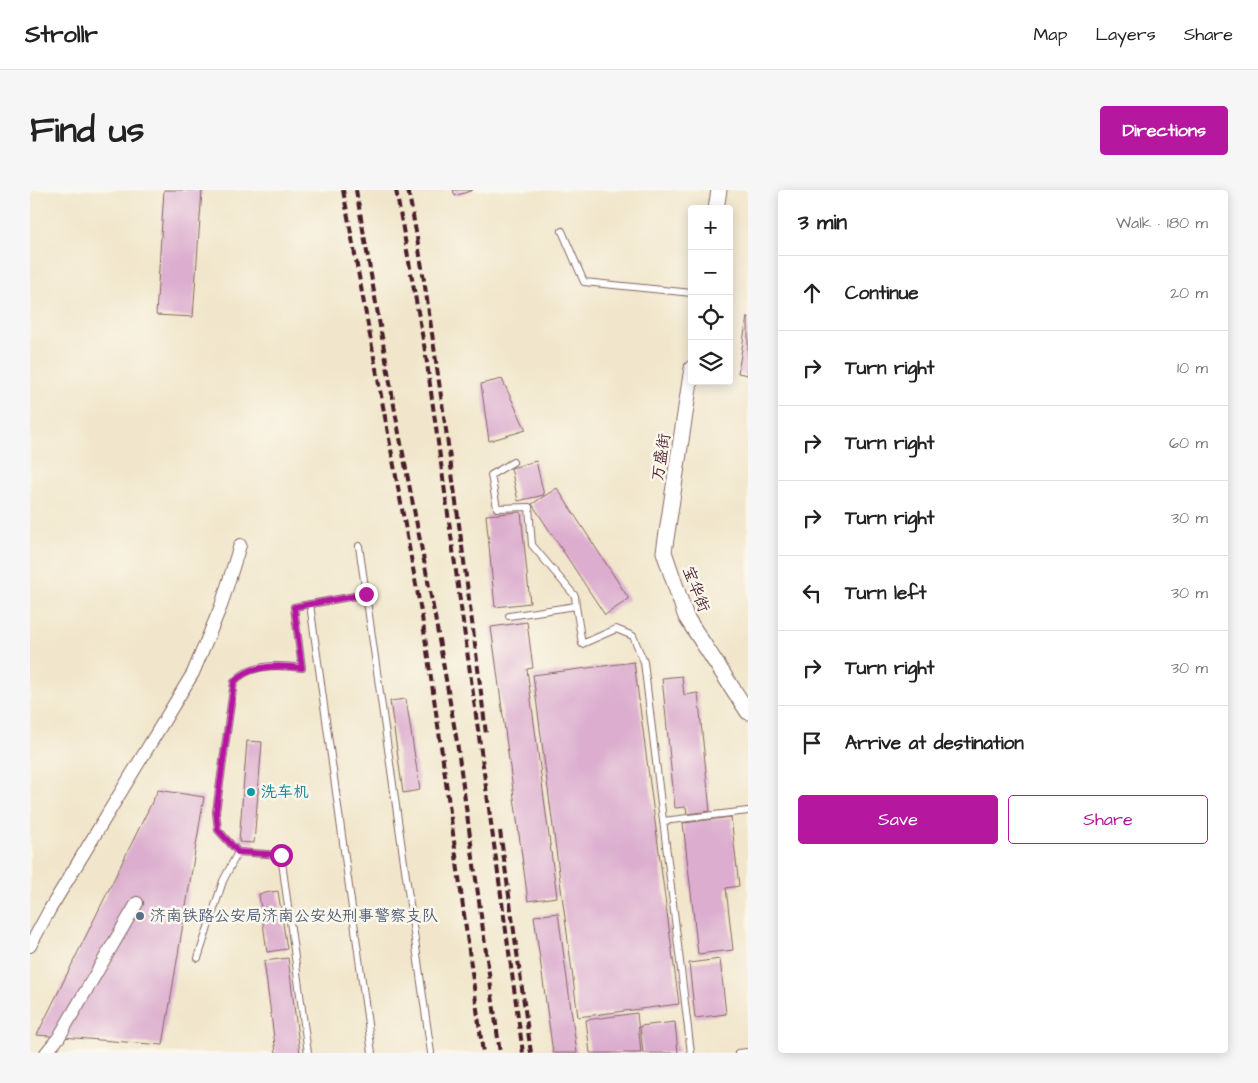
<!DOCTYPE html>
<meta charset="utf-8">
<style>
body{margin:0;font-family:"Architects Daughter","LXGW WenKai TC",sans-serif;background:#f6f6f6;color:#222}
.controls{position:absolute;right:15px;top:15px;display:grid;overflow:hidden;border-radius:5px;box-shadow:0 2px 12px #0003}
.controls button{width:45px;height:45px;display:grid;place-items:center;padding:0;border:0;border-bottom:1px solid #e0e0e0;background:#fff;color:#222;font:25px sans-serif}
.stop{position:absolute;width:15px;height:15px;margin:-11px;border:4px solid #b5179e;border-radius:50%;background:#fff}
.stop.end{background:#b5179e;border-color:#fff;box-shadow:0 1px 5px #0008}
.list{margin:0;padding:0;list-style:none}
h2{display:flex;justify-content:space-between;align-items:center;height:65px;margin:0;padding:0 20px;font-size:21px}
h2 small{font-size:16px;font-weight:400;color:#767676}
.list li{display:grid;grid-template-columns:32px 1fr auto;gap:15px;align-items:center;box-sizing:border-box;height:75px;padding:0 20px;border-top:1px solid #e0e0e0}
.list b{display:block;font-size:19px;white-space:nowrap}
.list em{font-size:16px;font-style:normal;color:#767676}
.actions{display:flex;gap:10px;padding:15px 20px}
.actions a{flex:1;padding:11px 0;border:1px solid #b5179e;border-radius:5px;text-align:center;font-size:18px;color:#b5179e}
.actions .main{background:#b5179e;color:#fff}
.icon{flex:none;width:28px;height:28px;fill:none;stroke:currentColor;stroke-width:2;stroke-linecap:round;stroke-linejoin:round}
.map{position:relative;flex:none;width:718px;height:863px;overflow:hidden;border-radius:5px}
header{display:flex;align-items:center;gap:30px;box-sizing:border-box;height:70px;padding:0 25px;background:#fff;border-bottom:1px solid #e0e0e0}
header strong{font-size:24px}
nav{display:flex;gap:28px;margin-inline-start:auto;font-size:18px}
.intro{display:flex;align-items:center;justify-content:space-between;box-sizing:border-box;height:120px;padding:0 30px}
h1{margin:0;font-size:35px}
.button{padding:12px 22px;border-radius:5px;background:#b5179e;color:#fff;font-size:18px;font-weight:700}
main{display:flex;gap:30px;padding:0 30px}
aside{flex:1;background:#fff;border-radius:5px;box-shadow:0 2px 12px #0003}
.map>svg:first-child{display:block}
</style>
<header>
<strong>Strollr</strong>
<nav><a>Map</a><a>Layers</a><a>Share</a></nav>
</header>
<div class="intro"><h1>Find us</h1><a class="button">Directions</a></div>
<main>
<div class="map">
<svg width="718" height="863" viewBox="0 0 718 863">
<rect width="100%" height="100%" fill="#fbf7ec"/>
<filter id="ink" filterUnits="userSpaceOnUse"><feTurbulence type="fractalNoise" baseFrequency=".02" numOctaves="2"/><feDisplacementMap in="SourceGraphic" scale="10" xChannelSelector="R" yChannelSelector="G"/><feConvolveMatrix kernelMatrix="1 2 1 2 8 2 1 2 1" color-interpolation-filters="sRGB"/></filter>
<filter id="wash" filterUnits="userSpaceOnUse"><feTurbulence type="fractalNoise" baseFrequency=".0096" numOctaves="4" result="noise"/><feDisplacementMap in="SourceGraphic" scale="20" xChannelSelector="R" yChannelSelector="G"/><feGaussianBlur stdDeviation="1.12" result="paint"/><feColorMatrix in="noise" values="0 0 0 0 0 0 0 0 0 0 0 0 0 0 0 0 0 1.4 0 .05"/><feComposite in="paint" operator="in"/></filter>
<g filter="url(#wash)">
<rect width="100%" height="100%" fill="#f1e6cb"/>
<g id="blocks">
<g fill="#dcadcf">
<path d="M134,0h38l-9,127 -37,-2z"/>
<path d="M423,0h20l-18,6z"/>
<path d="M717,127h1v58l-10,-2z"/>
<path d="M472,189l24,51 -37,11 -8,-57z"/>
<path d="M506,271l8,34 -26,6 -7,-33z"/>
<path d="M527,298l72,111 -24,16 -73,-111z"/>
<path d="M491,322l9,91 -35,4 -9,-92z"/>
<path d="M497,432l6,46 -6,1 30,228 -29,4 -37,-274z"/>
<path d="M604,472l45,342 -101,13 -45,-342z"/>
<path d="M652,486l2,19 14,-2 12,118 -23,3 -1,-7 -11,1 -13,-130z"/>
<path d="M376,509l14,91 -17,3 -13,-92z"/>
<path d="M217,551l15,1 -8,101 -15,-1z"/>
<path d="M128,600l46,7 -41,248 -126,-10z"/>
<path d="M701,627l8,69 -13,2 7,62 -35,4 -15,-131z"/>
<path d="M248,701l9,58 -20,3 -8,-58z"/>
<path d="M528,723l19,140h-24l-19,-137z"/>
<path d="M258,768l12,95h-24l-12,-92z"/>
<path d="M690,769l6,55 -31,4 -6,-55z"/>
<path d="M607,823l4,40h-51l-4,-33z"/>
<path d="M645,832l3,31h-35l-3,-27z"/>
</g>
</g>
</g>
<g filter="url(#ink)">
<use href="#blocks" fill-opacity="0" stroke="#846563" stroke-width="1"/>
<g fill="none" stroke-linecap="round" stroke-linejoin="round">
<defs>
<g id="service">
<path d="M532,41l22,51 108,11"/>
<path d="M483,272l-22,13 6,33 32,-1 3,38 43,51 1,10"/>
<path d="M336,404l65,459"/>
<path d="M280,414l62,449"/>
<path d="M479,426l67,-10 6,38 34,-15 17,7 11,26 47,391"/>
<path d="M633,631l85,-10"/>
<path d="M208,662l-20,-22 -2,-18 18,-130c16,-19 45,-17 68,-14l-8,-61 72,-13 -7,-48"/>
<path d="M168,768l25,-77 15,-29 43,3 27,198"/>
<path d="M708,863l10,-1"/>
</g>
<g id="minor">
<path d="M0,756l20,-37 143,-236 28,-67 19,-61"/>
<path d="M16,863l13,-16 78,-134"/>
</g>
<g id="tertiary">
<path d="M686,19l3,-19"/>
<path d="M662,178l-28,184 22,65 62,95"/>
</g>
</defs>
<use href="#service" stroke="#846563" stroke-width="8"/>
<use href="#minor" stroke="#846563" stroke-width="14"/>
<use href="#tertiary" stroke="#846563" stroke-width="17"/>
<use href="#service" stroke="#fff" stroke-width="6"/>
<use href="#minor" stroke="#fff" stroke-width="12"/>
<use href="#tertiary" stroke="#fff" stroke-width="15"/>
<g stroke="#4a1f2b" stroke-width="4" stroke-dasharray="8 4" stroke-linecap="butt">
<path d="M313,0l79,427 19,129 42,307"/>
<path d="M326,0l42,238 37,189 22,125 43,311"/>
<path d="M366,0l30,166 97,697"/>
<path d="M378,0c16,79 26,160 38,240 14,101 28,203 40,304"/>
<path d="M470,641l31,222"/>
</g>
</g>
</g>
<g fill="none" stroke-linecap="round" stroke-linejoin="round" filter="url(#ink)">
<path stroke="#b5179e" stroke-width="6" d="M251,665l-43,-3 -20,-22 -2,-18 18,-130c16,-18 45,-17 68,-14l-8,-61 72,-13"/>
</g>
<circle fill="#0f9aa8" stroke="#fbf7ec" stroke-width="2" cx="221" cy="602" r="5"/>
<circle fill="#5c6f8a" stroke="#fbf7ec" stroke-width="2" cx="110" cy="726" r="5"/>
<g text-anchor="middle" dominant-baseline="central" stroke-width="5" stroke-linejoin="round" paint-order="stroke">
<g font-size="16" fill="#4a1f2b" stroke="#fbf7ec">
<text transform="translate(631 267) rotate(-81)">万盛街</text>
<text transform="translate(666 399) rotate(69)">宝华街</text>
</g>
<g font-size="16" fill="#0d838f" stroke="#fbf7ec" text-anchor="start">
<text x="231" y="602">洗车机</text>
</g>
<g font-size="16" fill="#4e5e75" stroke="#fbf7ec" text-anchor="start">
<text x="120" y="726">济南铁路公安局济南公安处刑事警察支队</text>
</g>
</g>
</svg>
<div class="controls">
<button>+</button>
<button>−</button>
<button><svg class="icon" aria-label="locate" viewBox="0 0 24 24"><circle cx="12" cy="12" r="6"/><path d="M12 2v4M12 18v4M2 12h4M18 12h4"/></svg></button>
<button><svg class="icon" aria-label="layers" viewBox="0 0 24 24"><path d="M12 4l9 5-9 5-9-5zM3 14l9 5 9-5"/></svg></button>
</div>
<div class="stop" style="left:251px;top:665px"></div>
<div class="stop end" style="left:336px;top:404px"></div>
</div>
<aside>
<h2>3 min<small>Walk · 180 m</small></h2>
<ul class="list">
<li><svg class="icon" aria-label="ahead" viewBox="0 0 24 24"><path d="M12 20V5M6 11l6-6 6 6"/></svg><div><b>Continue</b></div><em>20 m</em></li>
<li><svg class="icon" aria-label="right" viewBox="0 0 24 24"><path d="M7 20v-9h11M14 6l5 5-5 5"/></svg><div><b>Turn right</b></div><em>10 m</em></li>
<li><svg class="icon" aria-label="right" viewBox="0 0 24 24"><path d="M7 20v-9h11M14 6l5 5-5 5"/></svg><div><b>Turn right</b></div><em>60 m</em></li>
<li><svg class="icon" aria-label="right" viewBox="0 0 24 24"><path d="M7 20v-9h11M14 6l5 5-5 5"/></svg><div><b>Turn right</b></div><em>30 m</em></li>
<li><svg class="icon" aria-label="left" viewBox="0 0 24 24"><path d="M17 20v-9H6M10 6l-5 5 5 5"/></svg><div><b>Turn left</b></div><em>30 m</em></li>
<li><svg class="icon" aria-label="right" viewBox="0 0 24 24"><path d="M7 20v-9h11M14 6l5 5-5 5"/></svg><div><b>Turn right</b></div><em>30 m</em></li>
<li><svg class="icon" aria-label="arrive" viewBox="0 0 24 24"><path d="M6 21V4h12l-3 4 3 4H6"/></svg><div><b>Arrive at destination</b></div></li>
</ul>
<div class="actions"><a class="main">Save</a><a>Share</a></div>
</aside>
</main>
